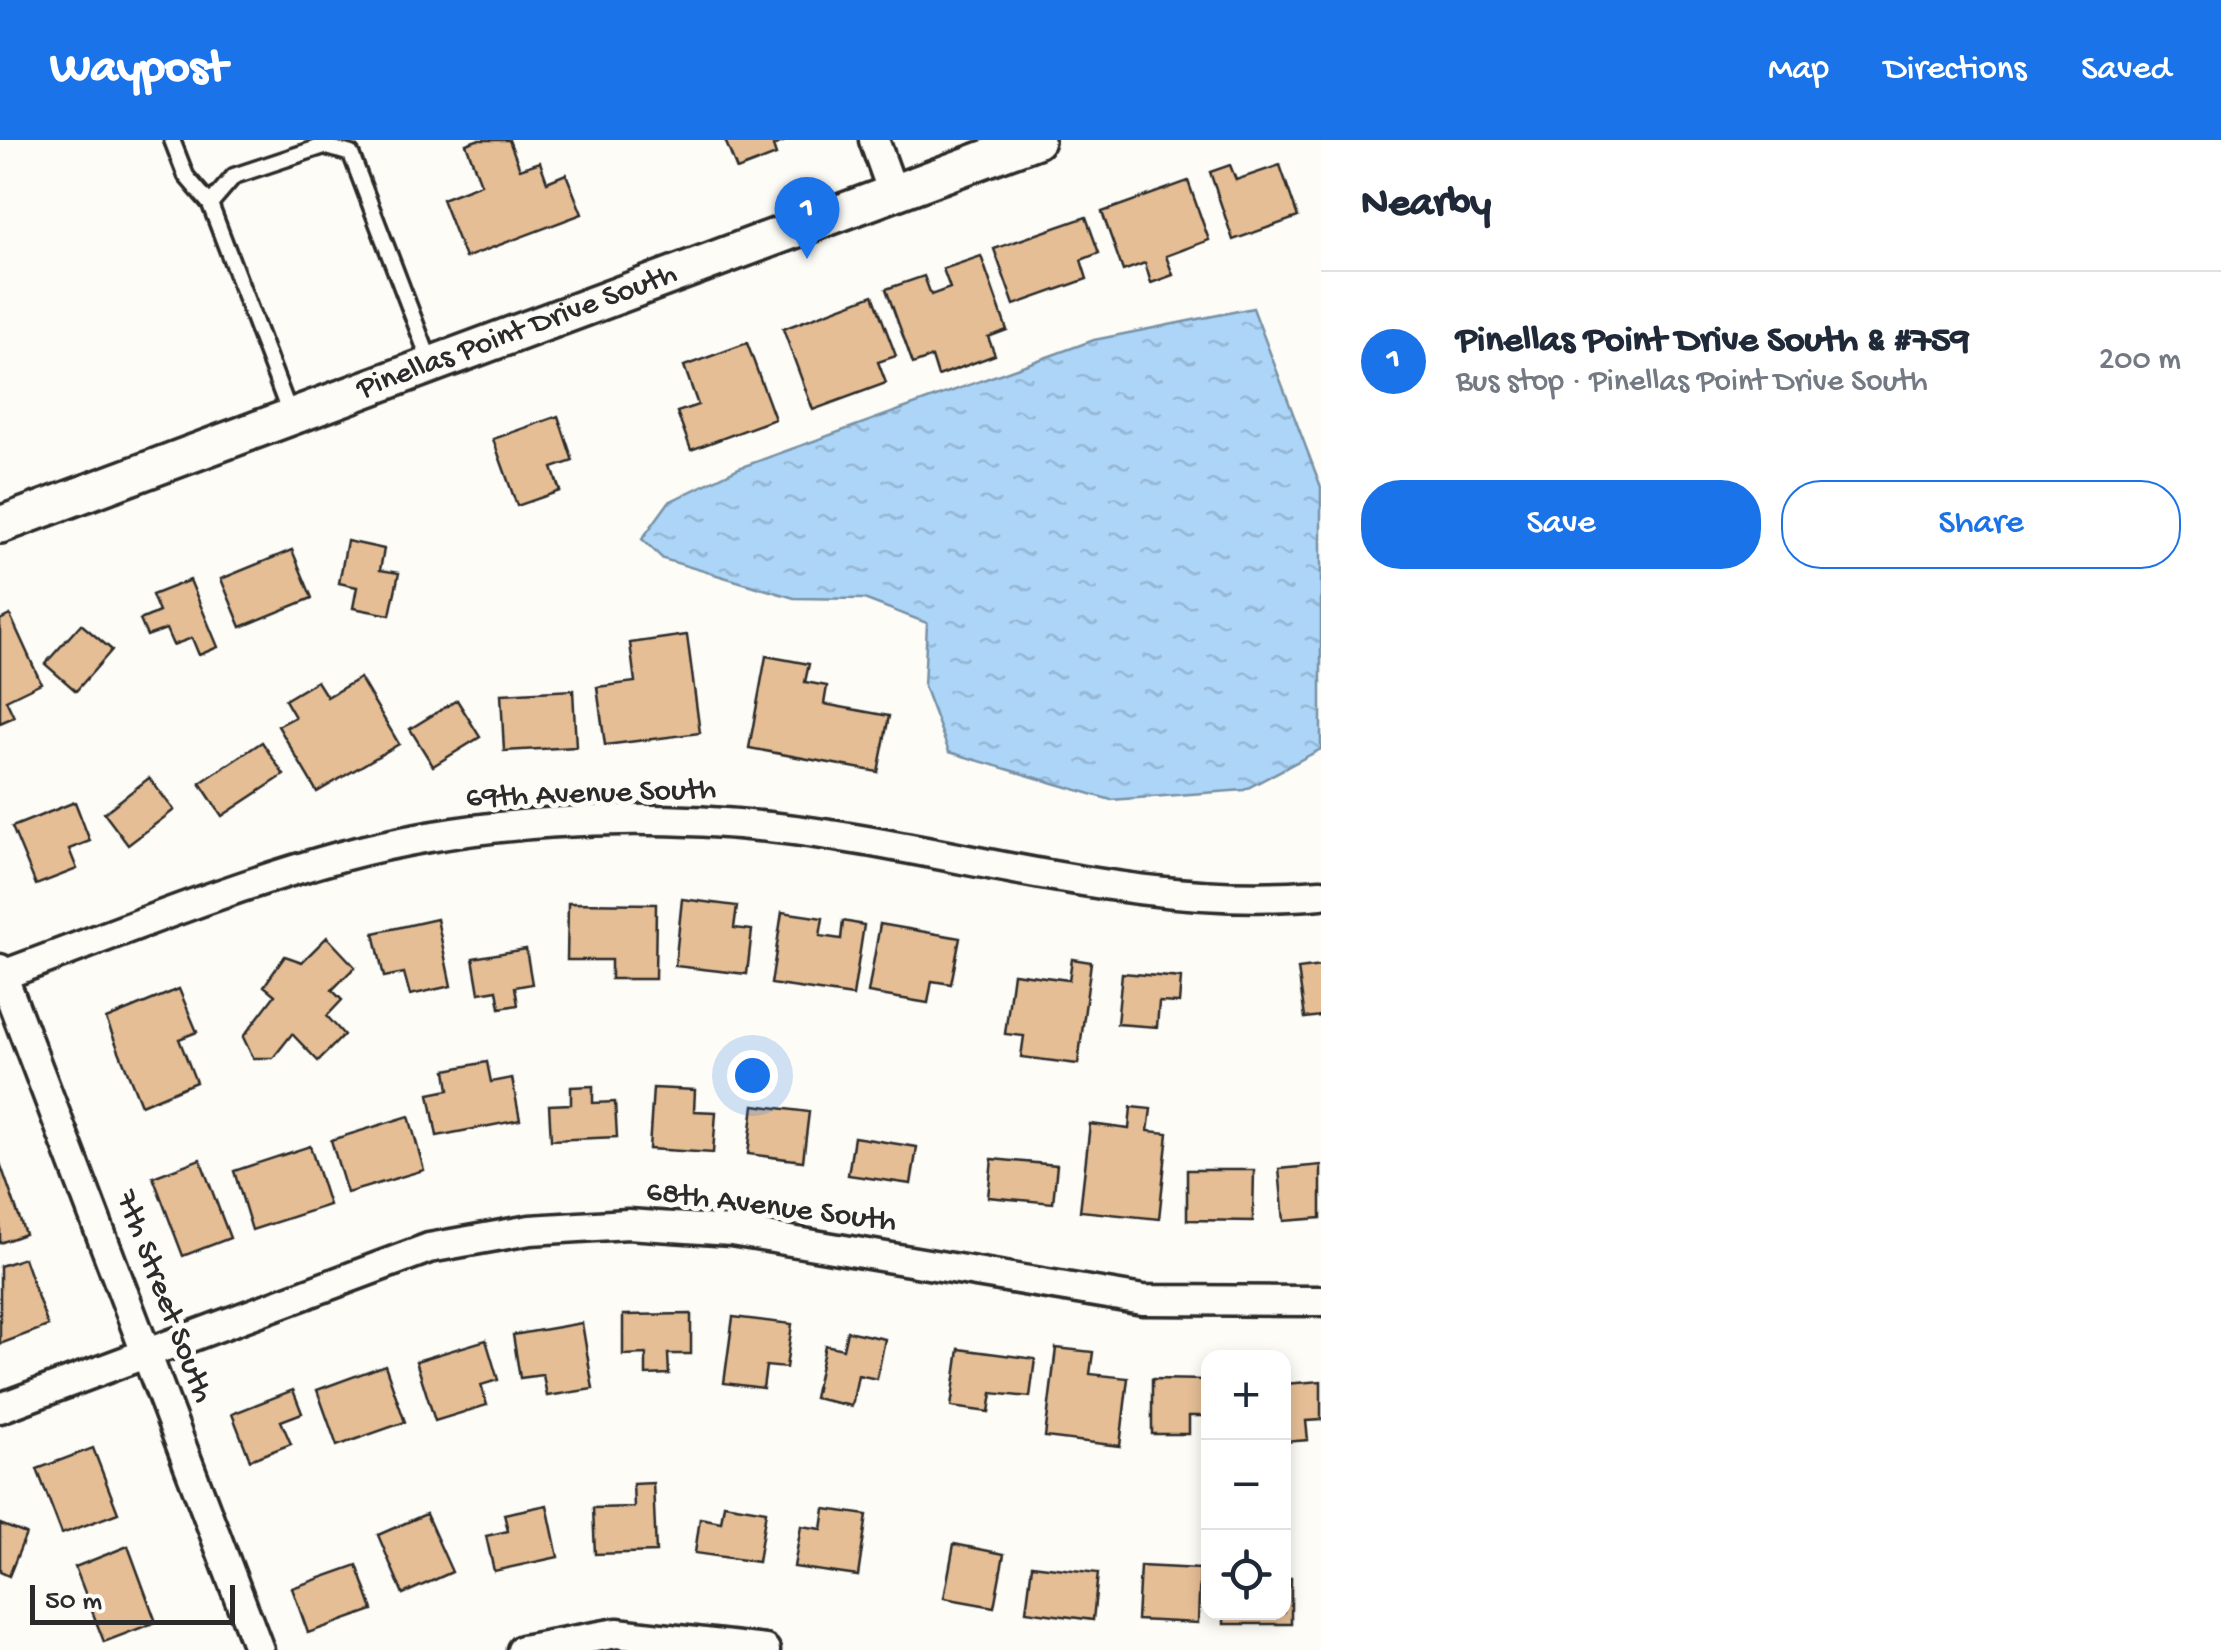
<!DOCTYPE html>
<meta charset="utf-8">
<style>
body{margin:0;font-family:"Gochi Hand",sans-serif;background:#f6f6f7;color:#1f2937}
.controls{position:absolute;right:30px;bottom:30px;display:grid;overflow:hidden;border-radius:20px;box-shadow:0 5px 15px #0003}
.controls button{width:90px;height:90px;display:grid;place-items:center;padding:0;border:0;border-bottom:2px solid #e0e1e3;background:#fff;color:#1f2937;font:50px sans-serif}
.scale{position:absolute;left:30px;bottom:25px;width:205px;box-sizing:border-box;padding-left:10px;border:5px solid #2b2b2b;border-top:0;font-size:28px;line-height:35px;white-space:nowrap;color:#2b2b2b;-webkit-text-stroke:8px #fdfcf7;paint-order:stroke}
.you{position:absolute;left:752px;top:935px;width:35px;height:35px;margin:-25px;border:8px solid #fff;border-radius:50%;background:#1a73e8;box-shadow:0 0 0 15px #1a73e833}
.badge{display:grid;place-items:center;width:65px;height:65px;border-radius:50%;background:#1a73e8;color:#fff;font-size:32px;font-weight:700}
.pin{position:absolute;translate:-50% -82px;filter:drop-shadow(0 2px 5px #0008)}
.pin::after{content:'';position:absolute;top:52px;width:35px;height:30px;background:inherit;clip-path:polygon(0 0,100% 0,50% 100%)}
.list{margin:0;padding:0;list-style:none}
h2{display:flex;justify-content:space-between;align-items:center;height:130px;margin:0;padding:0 40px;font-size:42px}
h2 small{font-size:32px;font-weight:400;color:#747a83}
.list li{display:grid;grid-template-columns:65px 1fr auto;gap:30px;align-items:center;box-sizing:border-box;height:180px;padding:0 40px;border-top:2px solid #e0e1e3}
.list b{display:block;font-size:38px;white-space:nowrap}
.list p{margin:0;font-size:32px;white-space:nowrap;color:#747a83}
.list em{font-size:32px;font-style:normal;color:#747a83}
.actions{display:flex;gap:20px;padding:30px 40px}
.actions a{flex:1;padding:22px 0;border:2px solid #1a73e8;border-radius:40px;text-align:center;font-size:35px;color:#1a73e8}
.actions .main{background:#1a73e8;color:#fff}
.icon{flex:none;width:55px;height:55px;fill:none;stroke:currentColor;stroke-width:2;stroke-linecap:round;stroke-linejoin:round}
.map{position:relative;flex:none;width:1321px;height:1510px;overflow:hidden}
header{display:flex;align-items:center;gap:60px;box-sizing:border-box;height:140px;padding:0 50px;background:#1a73e8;color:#fff}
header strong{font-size:48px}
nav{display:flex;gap:55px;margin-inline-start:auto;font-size:35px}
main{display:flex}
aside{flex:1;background:#fff}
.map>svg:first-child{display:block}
</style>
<header>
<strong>Waypost</strong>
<nav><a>Map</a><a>Directions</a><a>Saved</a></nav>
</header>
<main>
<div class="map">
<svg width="1321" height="1510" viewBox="0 0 1321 1510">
<defs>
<pattern id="water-ripples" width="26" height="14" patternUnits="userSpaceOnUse" patternTransform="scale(2.5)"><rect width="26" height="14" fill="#acd5f7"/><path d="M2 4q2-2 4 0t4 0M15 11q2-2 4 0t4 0" fill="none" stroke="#94b7d4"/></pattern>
</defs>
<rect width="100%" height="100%" fill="#fdfcf7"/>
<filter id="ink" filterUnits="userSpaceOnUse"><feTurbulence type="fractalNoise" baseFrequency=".01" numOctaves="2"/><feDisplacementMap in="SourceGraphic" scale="20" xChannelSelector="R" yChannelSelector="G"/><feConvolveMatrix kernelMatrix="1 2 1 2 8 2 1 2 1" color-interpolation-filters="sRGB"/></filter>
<g filter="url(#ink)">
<path fill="url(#water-ripples)" stroke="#7891a5" stroke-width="2.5" d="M1253,168l68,179v262l-77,41 -133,10 -162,-48 -25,-66 3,-63 -63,-24 -70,-1 -131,-39 -21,-20 27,-37 70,-34 355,-128z"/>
<g fill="#e5be95" stroke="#2b2b2b" stroke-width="2.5">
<path d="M477,0h32l11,29 20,-7 7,20 19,-8 16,40 -117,44 -23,-59 39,-15 -15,-40z"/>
<path d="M725,0h62l-14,6 3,9 -39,15z"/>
<path d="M1230,25l6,15 44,-15 18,52 -65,23 -23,-68z"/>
<path d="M1188,41l21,59 -43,16 7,19 -22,8 -6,-20 -22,8 -21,-59z"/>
<path d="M1086,77l13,36 -18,7 6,19 -73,26 -20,-56z"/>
<path d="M981,116l26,74 -19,7 7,18 -57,21 -6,-19 -19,7 -27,-75 38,-13 7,19 19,-7 -7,-19z"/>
<path d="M873,155l23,61 -18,6 8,21 -73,27 -30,-81z"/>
<path d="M747,203l28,76 -84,31 -14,-38 21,-7 -14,-39z"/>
<path d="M558,276l15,45 -21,7 8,23 -43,15 -24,-67z"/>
<path d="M347,401l37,8 -4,21 19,3 -9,42 -37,-7 4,-21 -18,-4z"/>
<path d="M292,410l20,48 -71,29 -20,-48z"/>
<path d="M190,440l28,67 -19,8 -7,-17 -19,7 -7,-16 -19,7 -7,-16 19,-8 -7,-17z"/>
<path d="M10,475l31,68 -35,17 8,17 -14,6v-103z"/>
<path d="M81,484l31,26 -36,41 -31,-27z"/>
<path d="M687,495l13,98 -95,12 -8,-58 38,-5 -5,-39z"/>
<path d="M766,516l43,8 -4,18 22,4 -3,18 65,12 -11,56 -129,-24z"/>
<path d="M360,538l39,66 -82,48 -39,-66 17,-9 -10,-17 32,-19 10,16z"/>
<path d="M573,550l3,57 -72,4 -3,-57z"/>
<path d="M457,560l23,37 -47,29 -23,-37z"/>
<path d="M262,602l22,33 -62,41 -22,-33z"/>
<path d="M149,638l25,32 -46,35 -24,-32z"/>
<path d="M75,662l15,39 -21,8 8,20 -41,16 -24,-58z"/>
<path d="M682,759l55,7 -3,22 18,2 -5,44 -72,-8z"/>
<path d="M568,763l88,1 -1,75h-44v-19h-44z"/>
<path d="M782,772l41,6 -3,18 21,3 2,-18 21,4 -11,71 -82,-12z"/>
<path d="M437,779l14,67 -41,9 -6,-22 -20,4 -10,-44z"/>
<path d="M880,784l80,14 -9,46 -19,-3 -4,22 -60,-10z"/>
<path d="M327,797l28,30 -23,23 10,10 -15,16 17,19 -26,26 -26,-27 -19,24h-20l-10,-21 32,-42 -11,-9 21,-30 17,6z"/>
<path d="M526,809l6,35 -17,3 3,18 -18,3 -3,-18 -18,3 -6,-35z"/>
<path d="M1072,819l19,3 -13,102 -57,-7 3,-21 -19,-2 8,-61 56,7z"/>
<path d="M1321,826v50l-16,2 -7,-49z"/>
<path d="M1122,833l59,5 -2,25 -20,-1 -2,25 -40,-3z"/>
<path d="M179,849l18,43 -18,7 17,43 -55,23 -35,-86z"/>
<path d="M487,922l4,20 21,-4 8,42 -83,16 -8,-42 20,-4 -3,-20z"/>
<path d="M593,946v17l22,-1 2,35 -66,3 -2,-35 22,-1v-17z"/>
<path d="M653,948l42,2 -1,21 22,1 -3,41 -64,-4z"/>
<path d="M754,965l55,7 -6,49 -55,-7z"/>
<path d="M1131,967l20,2 -3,22 20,2 -9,86 -79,-8 10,-87 39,5z"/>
<path d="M409,976l15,54 -77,23 -16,-53z"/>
<path d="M854,997l63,10 -6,37 -63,-9z"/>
<path d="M310,1006l19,59 -77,25 -18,-59z"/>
<path d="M200,1019l30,79 -47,18 -30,-79z"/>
<path d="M992,1019l65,6 -4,38 -65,-6z"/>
<path d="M0,1023l25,71 -25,9z"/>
<path d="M1321,1025v53l-37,3 -5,-52z"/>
<path d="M1187,1030h67l-1,51 -66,-1z"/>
<path d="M24,1118l24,68 -48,18v-78z"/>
<path d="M691,1174v40h-23l1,20 -23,1v-21l-23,1v-40z"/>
<path d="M733,1177l59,7 -6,44 -20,-2 -3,22 -39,-5z"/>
<path d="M582,1183l11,66 -46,7 -4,-21 -23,3 -7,-43z"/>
<path d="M847,1191l38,8 -8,40 -19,-4 -6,31 -38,-8 11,-53 18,4z"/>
<path d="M486,1200l12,40 -17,5 6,20 -52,16 -19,-60z"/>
<path d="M1056,1208l37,4 -3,22 38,4 -8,68 -75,-9z"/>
<path d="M959,1209l76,10 -5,38 -38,-4 -3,19 -38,-5z"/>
<path d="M385,1225l20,57 -68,24 -20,-56z"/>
<path d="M1152,1239l56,1v36h-19v18h-37z"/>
<path d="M1321,1241v39l-15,1 2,19 -24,2v-58z"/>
<path d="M293,1250l9,23 -21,8 10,23 -41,16 -18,-46z"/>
<path d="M93,1308l25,65 -56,21 -25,-65z"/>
<path d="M653,1343l3,69 -61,2 -2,-46 41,-1 -1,-23z"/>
<path d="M724,1364l42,7 -8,51 -63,-9 5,-35 21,4z"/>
<path d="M547,1365l11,52 -64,14 -8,-35 22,-5 -4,-17z"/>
<path d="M825,1369l42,6 -9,61 -64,-9 7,-41 21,3z"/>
<path d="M426,1374l26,58 -49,22 -25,-59z"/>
<path d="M0,1384l26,10 -17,42 -9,-4z"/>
<path d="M954,1404l50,10 -10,53 -50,-9z"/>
<path d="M128,1406l28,76 -52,20 -29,-75z"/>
<path d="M357,1425l16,45 -65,23 -16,-45z"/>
<path d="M1032,1425l66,8 -5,47 -67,-9z"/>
<path d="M1140,1426l60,3 -2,54 -61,-3z"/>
<path d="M1284,1438h7v46h-67v-12h60z"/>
</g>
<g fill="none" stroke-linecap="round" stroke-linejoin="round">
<defs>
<g id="service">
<path d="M172,0l14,36 24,28"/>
<path d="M291,277l-81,-213 24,-28 90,-30 27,8 80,210"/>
</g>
<g id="minor">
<path d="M874,0l19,53"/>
<path d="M0,829l259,681"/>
<path d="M0,836c113,-41 225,-88 342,-120 135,-36 288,-44 427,-29 185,20 364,84 552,67"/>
<path d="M0,1268l429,-160 101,-18 98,-6 103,7 412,69 178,1"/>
<path d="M522,1510l95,-17 148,17"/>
</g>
<g id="tertiary">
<path id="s1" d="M0,385l1036,-385"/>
</g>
</defs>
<use href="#service" stroke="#2b2b2b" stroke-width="21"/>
<use href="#minor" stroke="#2b2b2b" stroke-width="35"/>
<use href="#tertiary" stroke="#2b2b2b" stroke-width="42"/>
<use href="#service" stroke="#fdfcf7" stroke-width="14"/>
<use href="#minor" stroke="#fdfcf7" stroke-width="28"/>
<use href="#tertiary" stroke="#fdfcf7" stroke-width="35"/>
</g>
</g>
<g text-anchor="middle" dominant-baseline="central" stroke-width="10" stroke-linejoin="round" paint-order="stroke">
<g font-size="32" fill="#2b2b2b" stroke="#fdfcf7">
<text stroke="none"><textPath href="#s1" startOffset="552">Pinellas Point Drive South</textPath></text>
<text transform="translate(591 655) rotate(-2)">69th Avenue South</text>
<text transform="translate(771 1068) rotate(7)">68th Avenue South</text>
<text transform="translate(163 1157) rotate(69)">7th Street South</text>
</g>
</g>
</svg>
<div class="controls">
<button>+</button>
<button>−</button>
<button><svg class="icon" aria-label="locate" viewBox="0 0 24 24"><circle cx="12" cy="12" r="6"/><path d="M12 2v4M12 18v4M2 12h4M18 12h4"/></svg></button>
</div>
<div class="scale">50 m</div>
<div class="you"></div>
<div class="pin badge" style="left:807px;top:119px">1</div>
</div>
<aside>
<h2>Nearby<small></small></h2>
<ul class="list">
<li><span class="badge">1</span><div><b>Pinellas Point Drive South &amp; #759</b><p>Bus stop · Pinellas Point Drive South</p></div><em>200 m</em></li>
</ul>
<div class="actions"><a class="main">Save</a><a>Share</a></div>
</aside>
</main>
